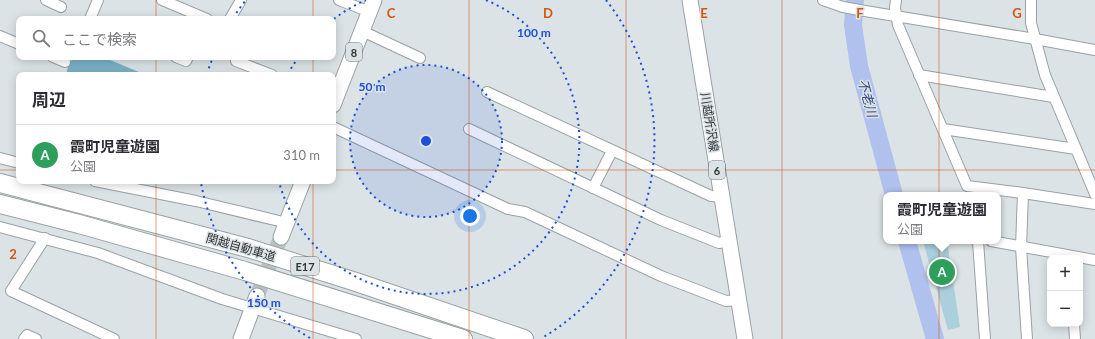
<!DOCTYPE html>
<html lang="ja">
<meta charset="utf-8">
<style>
body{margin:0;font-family:Lato,"Noto Sans JP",sans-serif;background:#f2f2f3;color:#2b2b33}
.controls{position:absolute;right:12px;bottom:12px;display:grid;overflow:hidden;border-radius:8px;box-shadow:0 2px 10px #0003}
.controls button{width:36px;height:36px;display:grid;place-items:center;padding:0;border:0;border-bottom:1px solid #e1e1e2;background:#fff;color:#2b2b33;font:20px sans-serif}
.you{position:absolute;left:470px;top:216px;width:14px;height:14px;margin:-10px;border:3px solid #fff;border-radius:50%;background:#1a73e8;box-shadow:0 0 0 6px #1a73e833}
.badge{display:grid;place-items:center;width:26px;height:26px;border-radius:50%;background:#db2777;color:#fff;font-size:13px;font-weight:700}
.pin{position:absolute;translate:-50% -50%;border:2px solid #fff;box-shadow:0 1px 4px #0006}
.popup{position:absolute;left:883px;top:192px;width:118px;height:52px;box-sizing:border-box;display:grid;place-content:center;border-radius:8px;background:#fff;filter:drop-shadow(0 1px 3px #0005);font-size:13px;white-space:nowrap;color:#7c7c81}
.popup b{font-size:15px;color:#2b2b33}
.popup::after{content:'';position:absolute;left:50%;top:100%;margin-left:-8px;border:8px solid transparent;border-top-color:#fff}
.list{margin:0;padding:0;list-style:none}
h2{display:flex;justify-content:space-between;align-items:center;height:52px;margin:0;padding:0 16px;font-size:17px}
h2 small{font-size:13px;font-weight:400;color:#7c7c81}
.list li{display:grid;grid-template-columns:26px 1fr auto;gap:12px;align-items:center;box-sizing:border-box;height:60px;padding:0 16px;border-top:1px solid #e1e1e2}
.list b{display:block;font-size:15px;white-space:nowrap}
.list p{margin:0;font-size:13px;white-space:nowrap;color:#7c7c81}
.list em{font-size:13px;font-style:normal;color:#7c7c81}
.icon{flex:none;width:22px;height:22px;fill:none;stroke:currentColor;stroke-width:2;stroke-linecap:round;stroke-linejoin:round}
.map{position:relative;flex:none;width:1095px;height:339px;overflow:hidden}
.search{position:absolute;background:#fff;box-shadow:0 2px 10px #0003;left:16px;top:16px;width:320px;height:44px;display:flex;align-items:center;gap:10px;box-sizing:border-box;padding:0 14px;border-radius:8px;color:#7c7c81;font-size:15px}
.panel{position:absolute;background:#fff;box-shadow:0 2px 10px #0003;left:16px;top:72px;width:320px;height:112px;border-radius:8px}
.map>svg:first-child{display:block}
</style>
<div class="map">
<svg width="1095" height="339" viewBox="0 0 1095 339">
<rect width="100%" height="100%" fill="#dbe3e6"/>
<path fill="#abcfdd" d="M923,241h24l13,86 -12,3z"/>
<path fill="#7ab2c7" d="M75,57h28l43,18h-80l3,-12z"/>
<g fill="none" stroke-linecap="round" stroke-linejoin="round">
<g stroke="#b0c1ee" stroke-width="18">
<path d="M855,0l-2,25 6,41 35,129"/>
<path d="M907,241l28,98"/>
</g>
<path stroke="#b9c0c3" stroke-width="15" stroke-dasharray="15 8" stroke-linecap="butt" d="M257,296l24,-59"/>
<defs>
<g id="minor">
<path d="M46,0l15,7"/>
<path d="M162,0l45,19"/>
<path d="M339,0l31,12"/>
<path d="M823,0l20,7 22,4 170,28 60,11"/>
<path d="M896,0l-1,8 3,17 69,161 56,7 72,11"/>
<path d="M1031,0v23l14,52 50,119"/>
<path d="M90,19l8,-19"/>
<path d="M230,19l11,-19"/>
<path d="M362,31l58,27"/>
<path d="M0,36l19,8"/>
<path d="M53,57l12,5"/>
<path d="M176,57l10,4 2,-4"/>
<path d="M238,57l-2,4 36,14"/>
<path d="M919,75l134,22"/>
<path d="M487,92l224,104 11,1"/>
<path d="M333,127l175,82 17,3 136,64 65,25 13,-1"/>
<path d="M469,129l192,91 58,23 10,-2"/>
<path d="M943,129l133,20"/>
<path d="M0,158l19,5"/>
<path d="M95,181l101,20 83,20 7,3"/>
<path d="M593,188l19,-37"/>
<path d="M1023,193l-2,54 6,92"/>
<path d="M0,227l98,26 124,46 134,40"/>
<path d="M45,238l-34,53 103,48"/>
<path d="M978,241l7,98"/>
<path d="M991,241l104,19"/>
<path d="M1074,324l1,15"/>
<path d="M24,339l3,-4 9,4"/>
</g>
<g id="primary">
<path d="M690,0l55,339"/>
<path d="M333,105l41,-105"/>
<path d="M281,237l22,-56"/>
<path d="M241,339l16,-43"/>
</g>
<g id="motorway">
<path d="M0,183l248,65 108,34 168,57"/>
<path d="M0,204l79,20 166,47 218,68"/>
</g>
</defs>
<use href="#minor" stroke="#99a1a4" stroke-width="12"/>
<use href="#primary" stroke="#99a1a4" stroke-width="17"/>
<use href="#motorway" stroke="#99a1a4" stroke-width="20"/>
<use href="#minor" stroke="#fff" stroke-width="10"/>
<use href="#primary" stroke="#fff" stroke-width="15"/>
<use href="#motorway" stroke="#fff" stroke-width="18"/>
</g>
<path fill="none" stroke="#d65610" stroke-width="1" stroke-opacity="0.55" d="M156,0v19M313,0v19M469,0v339M626,0v339M782,0v339M939,0v339M156,57v18M313,57v18M0,170h19M333,170h762M156,181v158M313,181v158"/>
<circle cx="426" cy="141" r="76" fill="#1d4ed8" fill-opacity=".12"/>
<g fill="none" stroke="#1d4ed8" stroke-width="2" stroke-dasharray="2 4">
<circle cx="426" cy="141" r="76"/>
<path d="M288 74A153 153 0 0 1 298 58M334 19A153 153 0 0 1 366 0M486 0A153 153 0 1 1 279 182"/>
<path d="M310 338A229 229 0 0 1 201 183M207 74A229 229 0 0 1 213 57M233 18A229 229 0 0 1 246 0M606 0A229 229 0 0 1 542 338"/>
</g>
<g text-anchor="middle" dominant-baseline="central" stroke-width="3" stroke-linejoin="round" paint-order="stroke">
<g fill="#dbe3e6" stroke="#656a6c" stroke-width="1">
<rect x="346" y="43" width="16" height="18" rx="3"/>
<rect x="709" y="161" width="16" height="18" rx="3"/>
<rect x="291" y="257" width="28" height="18" rx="3"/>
</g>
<g font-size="11" font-weight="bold" fill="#333637">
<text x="354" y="52">8</text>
<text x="717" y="170">6</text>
<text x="305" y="266">E17</text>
</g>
<g font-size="12" fill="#333637" stroke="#dbe3e6">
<text transform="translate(710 122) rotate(81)">川越所沢線</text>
<text transform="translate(241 247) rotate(16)">関越自動車道</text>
</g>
<g font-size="13" font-style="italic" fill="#35487f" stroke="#dbe3e6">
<text transform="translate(868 98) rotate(75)">不老川</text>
</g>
</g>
<g font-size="13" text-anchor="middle" font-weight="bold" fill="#d65610" stroke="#dbe3e6" stroke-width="3" stroke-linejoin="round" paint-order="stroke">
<text x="391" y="18">C</text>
<text x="548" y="18">D</text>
<text x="704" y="18">E</text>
<text x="860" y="18">F</text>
<text x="1017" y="18">G</text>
<text x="13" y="259">2</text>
</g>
<circle cx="426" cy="141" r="6" fill="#1d4ed8" stroke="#dbe3e6" stroke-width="2"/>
<g font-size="12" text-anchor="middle" font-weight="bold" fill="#1d4ed8" stroke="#dbe3e6" stroke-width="3" stroke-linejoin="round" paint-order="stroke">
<text x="534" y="37">100 m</text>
<text x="372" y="91">50 m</text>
<text x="264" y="307">150 m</text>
</g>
</svg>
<div class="controls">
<button>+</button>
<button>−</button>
</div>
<div class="you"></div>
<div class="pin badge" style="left:942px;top:272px;background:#2e9e5b">A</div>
<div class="popup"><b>霞町児童遊園</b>公園</div>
<div class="search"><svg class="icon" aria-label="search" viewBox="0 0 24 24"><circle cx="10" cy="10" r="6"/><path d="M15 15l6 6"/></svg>ここで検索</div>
<section class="panel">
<h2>周辺<small></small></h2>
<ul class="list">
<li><span class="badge" style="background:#2e9e5b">A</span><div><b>霞町児童遊園</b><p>公園</p></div><em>310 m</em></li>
</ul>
</section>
</div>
